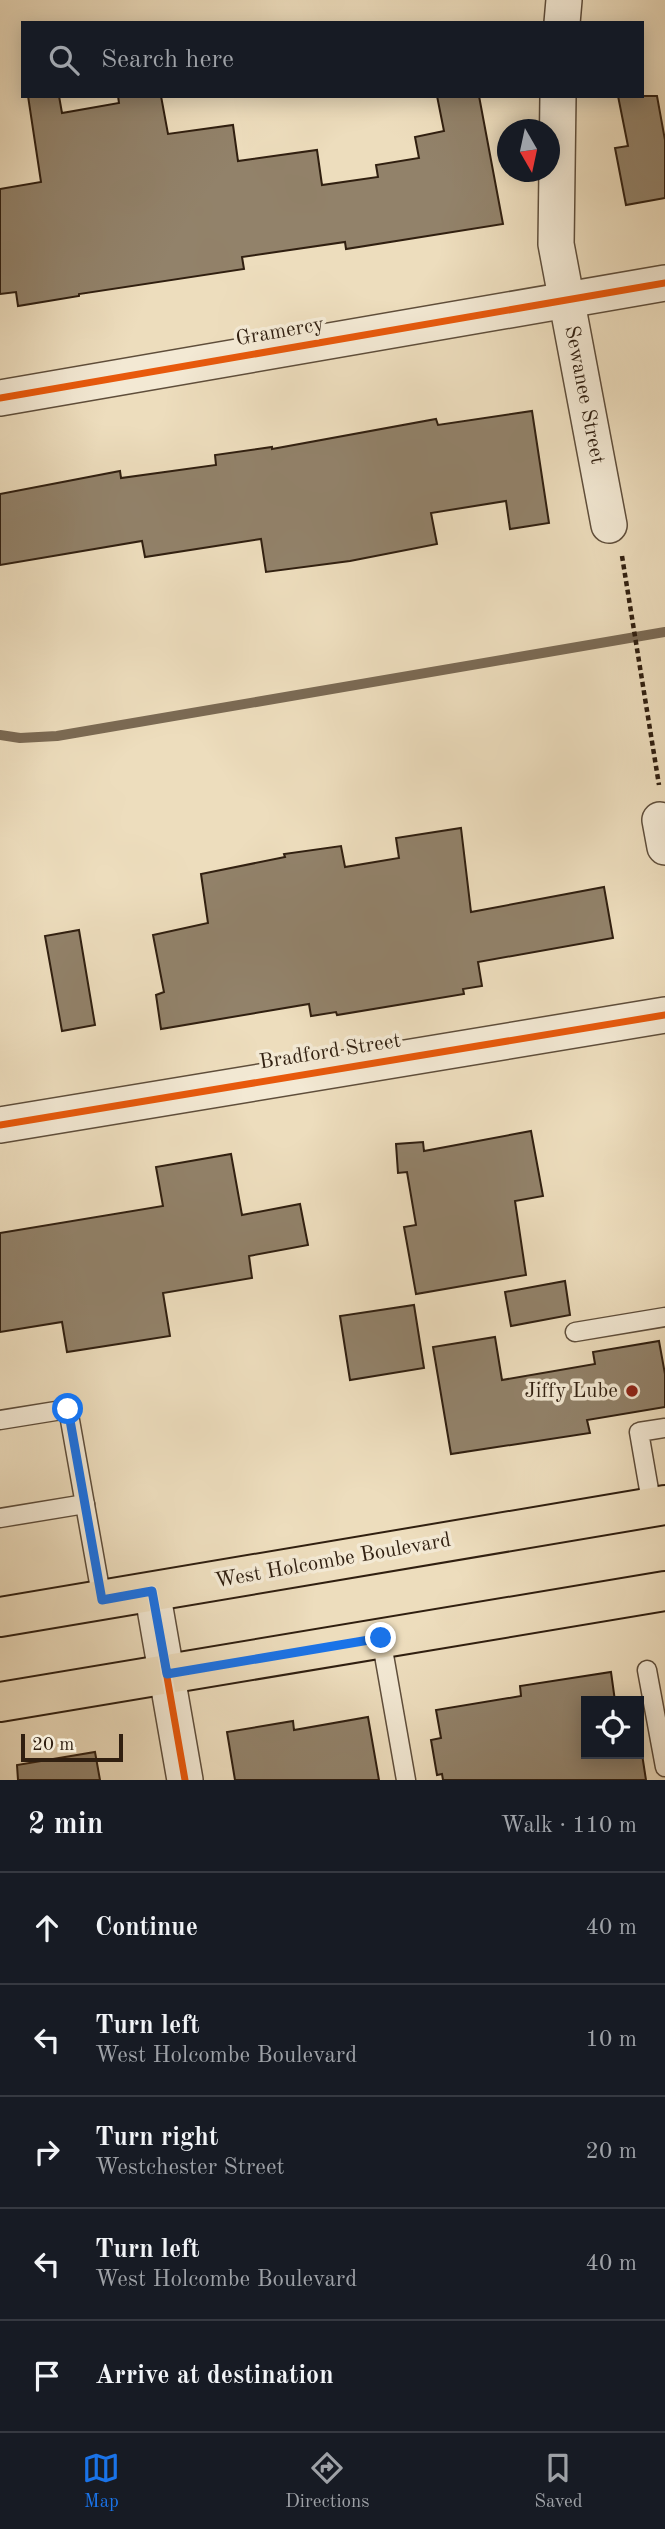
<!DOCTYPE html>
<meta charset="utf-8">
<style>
body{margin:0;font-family:"Old Standard TT",serif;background:#242831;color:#f1f3f6}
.controls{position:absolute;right:21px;bottom:21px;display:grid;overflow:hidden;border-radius:0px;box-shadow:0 4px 18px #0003}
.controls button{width:63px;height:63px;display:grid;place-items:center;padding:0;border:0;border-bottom:2px solid #363941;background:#171b24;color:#f1f3f6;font:35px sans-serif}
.compass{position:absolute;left:497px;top:119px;width:63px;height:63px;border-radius:50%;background:#171b24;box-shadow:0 4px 18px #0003;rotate:171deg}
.scale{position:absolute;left:21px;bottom:18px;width:102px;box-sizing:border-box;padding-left:7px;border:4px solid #301f10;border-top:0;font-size:19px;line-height:24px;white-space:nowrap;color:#301f10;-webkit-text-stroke:5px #f3e9d4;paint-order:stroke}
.stop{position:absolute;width:21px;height:21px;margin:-16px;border:5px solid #1a73e8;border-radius:50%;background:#fff}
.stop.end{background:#1a73e8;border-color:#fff;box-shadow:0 2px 7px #0008}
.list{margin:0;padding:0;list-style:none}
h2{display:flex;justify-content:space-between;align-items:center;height:91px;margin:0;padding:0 28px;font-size:30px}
h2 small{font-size:23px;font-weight:400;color:#9ea1a6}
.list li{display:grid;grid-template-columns:46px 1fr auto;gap:21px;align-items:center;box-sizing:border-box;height:112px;padding:0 28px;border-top:2px solid #363941}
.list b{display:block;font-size:26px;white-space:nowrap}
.list p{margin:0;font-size:23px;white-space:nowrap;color:#9ea1a6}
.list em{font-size:23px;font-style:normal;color:#9ea1a6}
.icon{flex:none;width:38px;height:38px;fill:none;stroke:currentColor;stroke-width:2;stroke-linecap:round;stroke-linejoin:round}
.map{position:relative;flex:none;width:665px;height:1780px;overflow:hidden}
.search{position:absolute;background:#171b24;box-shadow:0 4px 18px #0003;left:21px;right:21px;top:21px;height:77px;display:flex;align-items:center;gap:18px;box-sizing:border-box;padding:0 24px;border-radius:0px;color:#9ea1a6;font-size:26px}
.sheet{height:651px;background:#171b24}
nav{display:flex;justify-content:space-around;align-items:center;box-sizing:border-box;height:98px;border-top:2px solid #363941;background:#171b24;font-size:19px;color:#9ea1a6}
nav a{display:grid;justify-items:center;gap:4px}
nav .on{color:#1a73e8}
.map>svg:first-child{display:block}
</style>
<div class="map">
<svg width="665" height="1780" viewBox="0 0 665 1780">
<rect width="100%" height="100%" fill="#edddbd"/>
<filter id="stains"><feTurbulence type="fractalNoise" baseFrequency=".00286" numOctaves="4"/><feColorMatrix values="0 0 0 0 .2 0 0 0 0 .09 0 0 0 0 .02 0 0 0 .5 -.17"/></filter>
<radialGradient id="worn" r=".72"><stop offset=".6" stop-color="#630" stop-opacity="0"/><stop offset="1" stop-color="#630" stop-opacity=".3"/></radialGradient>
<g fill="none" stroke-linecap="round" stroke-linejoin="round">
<path stroke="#7b6a54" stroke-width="10" d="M0,735l20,3 37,-2 608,-104"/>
</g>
<g fill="#92826a" stroke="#301f10" stroke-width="2">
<path d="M28,96h31l3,17 57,-10 -1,-7h43l7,38 65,-9 5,36 79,-11 5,35 56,-8 -2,-12 43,-7 -4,-21 29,-6 -7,-35h42l24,128 -157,25 -1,-7 -103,15 2,12 -165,25v2l-61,10 -2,-14 -16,2v-105l41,-7z"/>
<path d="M618,96h39l8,44v58l-39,7 -11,-57 13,-2z"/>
<path d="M532,411l17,112 -39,6 -4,-28 -75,12 6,31 -87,17 -84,11 -5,-33 -116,18 -3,-16 -142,24v-71l120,-23 1,7 95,-13 -1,-10 57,-8v2l164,-30 2,6z"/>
<path d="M461,828l10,84 133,-25 9,51 -135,24 4,24 -19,3 1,5 -127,21 -1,-3 -25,4 -2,-12 -148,25 -5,-34 8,-3 -11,-57 55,-12 -7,-49 84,-17 -1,-3 57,-8 4,21 54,-9 -3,-20z"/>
<path d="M79,930l16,95 -33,6 -17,-95z"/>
<path d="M531,1131l12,65 -28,5 11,74 -110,19 -12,-67 12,-2 -9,-53 -9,1 -2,-29 27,-2 1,9z"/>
<path d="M231,1154l11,61 58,-11 8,41 -59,11 3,22 -89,15 7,43 -103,16 -5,-30 -62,10v-99l163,-27 -7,-39z"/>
<path d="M565,1281l5,34 -59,11 -6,-34z"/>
<path d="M414,1305l10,63 -74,12 -10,-64z"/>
<path d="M495,1337l7,43 93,-16 -2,-12 66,-11 6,33v33l-78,13 3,13 -139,21 -18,-107z"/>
<path d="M611,1672l4,29h-29v53h56l4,26h-203l-1,-6 -5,1 -6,-35 10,-2 -5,-28 85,-14 -1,-10z"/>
<path d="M368,1717l11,63h-144l-8,-48 66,-11 1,9z"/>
<path d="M95,1752l5,28h-82l-1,-15z"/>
</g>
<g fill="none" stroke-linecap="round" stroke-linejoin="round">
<defs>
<g id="lane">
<path d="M575,1332l90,-15"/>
<path d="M0,1420l68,-11 34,191"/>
<path d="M652,1507l-13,-75 26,-4"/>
<path d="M0,1518l85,-14"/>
<path d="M381,1638l25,142"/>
<path d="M647,1670l18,97"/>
</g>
<g id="street">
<path d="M562,23l2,-23"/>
<path d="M558,96l-2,148 53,281"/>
<path d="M0,398l665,-115"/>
<path d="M660,820l5,27"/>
<path d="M0,1125l665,-110"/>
<path d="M152,1591l33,189"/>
</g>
<g id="primary">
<path d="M0,1617l665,-112"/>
<path d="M0,1702l665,-111"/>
</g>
</defs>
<use href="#lane" stroke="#5f4e3b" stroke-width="21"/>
<use href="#street" stroke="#5f4e3b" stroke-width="38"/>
<use href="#primary" stroke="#301f10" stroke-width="42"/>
<path stroke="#301f10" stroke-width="4.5" stroke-dasharray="5 3.5" stroke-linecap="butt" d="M622,556l37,229"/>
<use href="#lane" stroke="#f3e9d4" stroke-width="18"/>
<use href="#street" stroke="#f3e9d4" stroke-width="35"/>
<use href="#primary" stroke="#edddbd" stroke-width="38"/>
<defs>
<g id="cycleway">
<path d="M0,398l665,-115"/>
<path d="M0,1125l665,-110"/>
<path d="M152,1591l33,189"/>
</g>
</defs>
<use href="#cycleway" stroke="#f3e9d4" stroke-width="11"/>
<use href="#cycleway" stroke="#e8590c" stroke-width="7"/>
</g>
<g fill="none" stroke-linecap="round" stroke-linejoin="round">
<path stroke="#1a73e8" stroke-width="9" d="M68,1409l34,191 50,-9 15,83 214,-36"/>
</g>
<circle fill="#8f2418" stroke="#f3e9d4" stroke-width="2.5" cx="632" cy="1391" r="7"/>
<g text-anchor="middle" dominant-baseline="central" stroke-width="7" stroke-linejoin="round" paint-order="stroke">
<g font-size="21" fill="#301f10" stroke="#f3e9d4">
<text transform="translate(280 332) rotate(-10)">Gramercy</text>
<text transform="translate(584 395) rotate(79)">Sewanee Street</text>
<text transform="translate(330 1052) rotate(-9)">Bradford Street</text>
<text transform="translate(333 1561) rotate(-10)">West Holcombe Boulevard</text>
</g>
<g font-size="21" fill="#301f10" stroke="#f3e9d4" text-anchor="end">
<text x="618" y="1391">Jiffy Lube</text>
</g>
</g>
<rect width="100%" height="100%" filter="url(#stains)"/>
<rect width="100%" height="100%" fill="url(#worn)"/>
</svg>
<div class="controls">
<button><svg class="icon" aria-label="locate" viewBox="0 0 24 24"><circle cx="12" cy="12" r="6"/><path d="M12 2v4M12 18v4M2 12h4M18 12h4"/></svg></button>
</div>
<svg class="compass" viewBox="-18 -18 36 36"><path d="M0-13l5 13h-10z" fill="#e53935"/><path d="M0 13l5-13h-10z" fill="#9ea1a6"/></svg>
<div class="scale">20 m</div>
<div class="stop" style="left:68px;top:1409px"></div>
<div class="stop end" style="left:381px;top:1638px"></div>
<div class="search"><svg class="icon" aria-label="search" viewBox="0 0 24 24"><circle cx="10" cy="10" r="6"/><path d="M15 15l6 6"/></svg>Search here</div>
</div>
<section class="sheet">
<h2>2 min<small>Walk · 110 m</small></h2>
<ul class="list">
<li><svg class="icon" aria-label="ahead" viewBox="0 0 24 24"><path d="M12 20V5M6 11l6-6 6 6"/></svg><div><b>Continue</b></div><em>40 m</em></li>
<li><svg class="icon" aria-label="left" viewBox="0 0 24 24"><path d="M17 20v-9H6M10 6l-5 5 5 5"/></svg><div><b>Turn left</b><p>West Holcombe Boulevard</p></div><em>10 m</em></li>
<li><svg class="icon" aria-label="right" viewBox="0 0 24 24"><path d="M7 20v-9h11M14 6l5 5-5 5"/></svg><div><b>Turn right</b><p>Westchester Street</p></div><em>20 m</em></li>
<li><svg class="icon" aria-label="left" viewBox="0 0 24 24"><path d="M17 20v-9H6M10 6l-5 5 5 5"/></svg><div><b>Turn left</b><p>West Holcombe Boulevard</p></div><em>40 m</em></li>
<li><svg class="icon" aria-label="arrive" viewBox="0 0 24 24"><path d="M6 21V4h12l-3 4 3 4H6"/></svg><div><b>Arrive at destination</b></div></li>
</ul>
</section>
<nav>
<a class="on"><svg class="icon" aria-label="map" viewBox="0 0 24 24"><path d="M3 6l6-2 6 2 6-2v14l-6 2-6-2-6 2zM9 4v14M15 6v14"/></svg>Map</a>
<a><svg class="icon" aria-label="directions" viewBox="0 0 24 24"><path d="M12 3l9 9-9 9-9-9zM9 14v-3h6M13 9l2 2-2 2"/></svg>Directions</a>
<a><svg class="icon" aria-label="saved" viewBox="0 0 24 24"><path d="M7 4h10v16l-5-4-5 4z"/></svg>Saved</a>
</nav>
